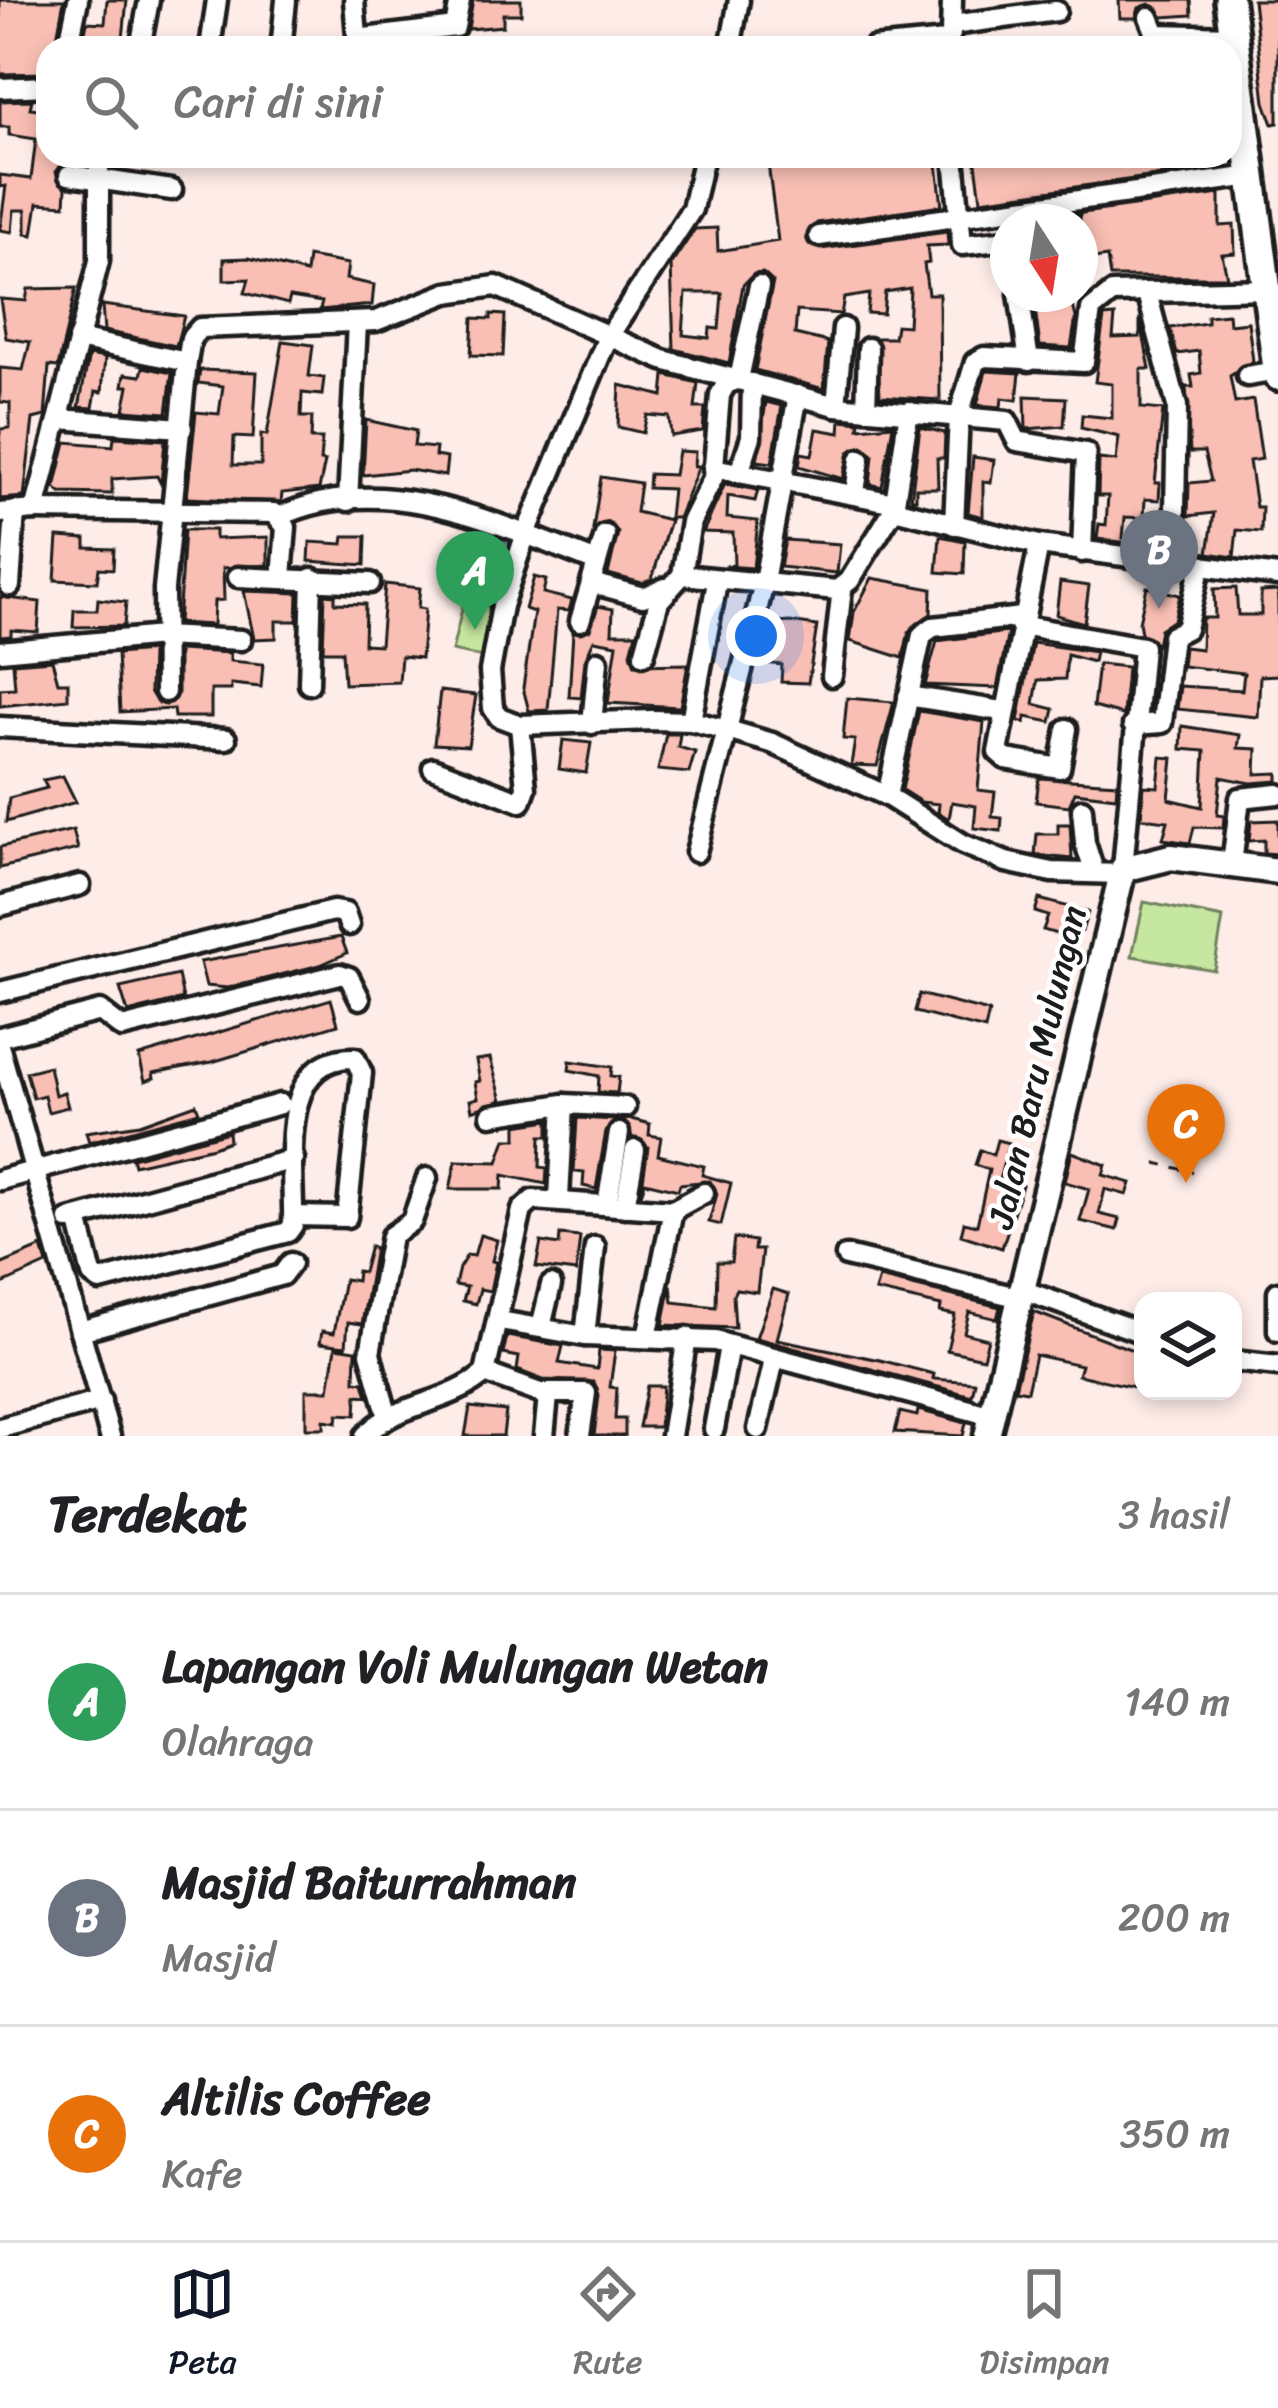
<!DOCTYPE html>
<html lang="id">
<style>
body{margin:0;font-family:Sriracha,sans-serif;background:#f2f2f2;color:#202124}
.controls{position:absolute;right:36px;bottom:36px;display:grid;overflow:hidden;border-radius:24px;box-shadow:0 6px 18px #0003}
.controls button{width:108px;height:108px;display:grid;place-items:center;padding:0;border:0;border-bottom:3px solid #e0e0e0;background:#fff;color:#202124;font:60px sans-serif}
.compass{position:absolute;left:990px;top:204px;width:108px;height:108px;border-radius:50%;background:#fff;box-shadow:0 6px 18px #0003;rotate:168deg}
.you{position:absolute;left:756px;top:636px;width:42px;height:42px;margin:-30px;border:9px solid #fff;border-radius:50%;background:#1a73e8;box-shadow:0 0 0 18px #1a73e833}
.badge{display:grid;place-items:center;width:78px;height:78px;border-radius:50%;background:#111827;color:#fff;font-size:39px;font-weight:700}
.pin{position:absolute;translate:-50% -99px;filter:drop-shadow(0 3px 6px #0008)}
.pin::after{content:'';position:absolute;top:63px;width:42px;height:36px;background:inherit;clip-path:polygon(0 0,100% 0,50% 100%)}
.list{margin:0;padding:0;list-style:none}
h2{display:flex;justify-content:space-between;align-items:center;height:156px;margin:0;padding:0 48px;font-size:51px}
h2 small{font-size:39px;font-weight:400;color:#757577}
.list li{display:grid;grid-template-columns:78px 1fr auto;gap:36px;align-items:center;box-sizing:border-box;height:216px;padding:0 48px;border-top:3px solid #e0e0e0}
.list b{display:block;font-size:45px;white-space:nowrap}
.list p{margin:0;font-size:39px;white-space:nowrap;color:#757577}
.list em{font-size:39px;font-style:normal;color:#757577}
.icon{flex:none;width:66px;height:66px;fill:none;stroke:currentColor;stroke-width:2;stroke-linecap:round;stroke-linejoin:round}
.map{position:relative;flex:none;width:1278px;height:1436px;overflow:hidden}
.search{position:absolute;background:#fff;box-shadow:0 6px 18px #0003;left:36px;right:36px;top:36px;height:132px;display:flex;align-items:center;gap:30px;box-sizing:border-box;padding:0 42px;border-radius:36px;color:#757577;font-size:45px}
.sheet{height:804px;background:#fff}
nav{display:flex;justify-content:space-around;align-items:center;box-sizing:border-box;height:168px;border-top:3px solid #e0e0e0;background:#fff;font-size:33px;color:#757577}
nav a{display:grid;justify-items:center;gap:6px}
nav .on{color:#111827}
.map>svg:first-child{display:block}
</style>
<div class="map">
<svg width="1278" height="1436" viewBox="0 0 1278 1436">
<rect width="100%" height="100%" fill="#feece8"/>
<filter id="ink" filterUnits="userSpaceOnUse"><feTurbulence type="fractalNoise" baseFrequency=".00833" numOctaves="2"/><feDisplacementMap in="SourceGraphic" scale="24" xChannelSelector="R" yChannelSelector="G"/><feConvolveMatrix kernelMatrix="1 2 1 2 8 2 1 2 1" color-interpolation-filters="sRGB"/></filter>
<g filter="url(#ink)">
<g fill="#c6e79f" stroke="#71825e" stroke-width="3">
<path d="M464,601l34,7 -12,50 -34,-7z"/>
<path d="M1144,902l79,16 -9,52 -82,-14z"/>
</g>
<path fill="#84d5de" stroke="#5a8b90" stroke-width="3" d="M483,534l31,12 -13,45 -35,-3z"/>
<g fill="#fabfb4" stroke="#1c1c1c" stroke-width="3" fill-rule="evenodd">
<path d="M0,0h64l-9,48h-7v25l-48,1z"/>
<path d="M107,0h20l-5,48h-40l5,-26 18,1z"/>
<path d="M473,0h48v14h-18v12l-35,3z"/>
<path d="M1119,0h72l1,15 -29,2 -13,-13 -11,4 -3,10h-16z"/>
<path d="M1253,0h25v123l-5,1 -8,-22z"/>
<path d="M32,100l-2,8 18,2v46h27v6l-12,1 -7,9 10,16 -1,17 -27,-2 -5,32 -7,-1v-24h-12l-2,22 -12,-2 6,-44 -6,1v-12l31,4 5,-40 -27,-4v-8h-9v-26z"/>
<path d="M767,156h169l6,49 -125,18 -11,14 3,8 12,4 126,-17 1,13 -21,1 2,17 -5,1 4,30h11l1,106 -60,-4 -3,-58h17l2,-13 12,1 2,-38 -25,4 -2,22 -16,-1 2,-19 -25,4 -3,16 -44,-3 -2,23 33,8 -4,47 -69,-19 18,-88 -10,-9 -9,1 -11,11 -14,78 -55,-14 -3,-84 24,-36 22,-1 1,23 60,-10zM686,293h36l-3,36 -9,-1 -1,10 -26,-3z"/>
<path d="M975,156h236l2,12 -232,32z"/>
<path d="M1220,194v32l14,-1 1,28 -13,1 5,23h-117l-3,-20 -27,4v-46l-23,7h-39z"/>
<path d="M308,257l40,7 -2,15 28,6 -2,20 -52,5 2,-8 -32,-5 -2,7 -43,-11 4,-14 -25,1v-21l25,-1 57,15z"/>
<path d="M76,288l-18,79 -9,-1 -4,50 -12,3 -9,78 -24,2v-70l10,-1v-25l-10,-1v-34l23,2 7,-28 -24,-4 -6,-39 26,2 2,-12z"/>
<path d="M1033,294h37l6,23 -5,31 -31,-2z"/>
<path d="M102,305l82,11 -8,30 -72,-15z"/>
<path d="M491,314l14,1 -2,41 -32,-1 2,-37 18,1z"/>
<path d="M1228,314l1,10 19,-2 5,39 -23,15 5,27 18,-3 9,59 -13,2 7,46h6l-1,25 -24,-2 -3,27 -26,-4 6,-40 -26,3 1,-33 22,-2 -7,-29h-14l-4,-65h7l-2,-12 10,-2 -2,-22 -22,3 -7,-26 37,-5v-7z"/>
<path d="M1115,316l-2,22 27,-1v-19l10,51h-9v39l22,2 -8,73h5l-1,17 -14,-1 -1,19 -19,-1 -2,21 38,9 -64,-8 2,-15 7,1 2,-29h-10l1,-37 17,2 3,-24 -38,-9 1,-13 30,3v-34l-17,-2 9,-65z"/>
<path d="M283,341l30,4 -4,31 15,2 -2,17 -20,-2 -1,24h11l-1,22h11l-2,22 5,1 -6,27 -37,4 -1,9 -94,-4 9,-86 23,2 4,-28 -25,-3 2,-13 57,2 -4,66 -19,-1 -1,28h28v-31l6,1z"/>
<path d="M89,355l16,3 -3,34 -6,-1 -3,17 -14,-1z"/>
<path d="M143,367l29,6 -5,40 -43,-3 5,-24h-6l2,-12 16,2z"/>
<path d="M986,371l34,2 -3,27 -15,-2 -1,9 -24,-2z"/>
<path d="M665,375l33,8 -3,25h10l-2,23 -32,5 -2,-19 -22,-2 -4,18 -25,-6 2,-42 43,11z"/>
<path d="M1025,396l41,2 -2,28 -38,3z"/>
<path d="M766,402l16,4 -10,57 -15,-2z"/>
<path d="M366,420l50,11 -2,15 22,2 -1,8 12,2 -2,18 -35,-6 -47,5z"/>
<path d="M841,420l19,2 -1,6 34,-3 -11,62 -12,-3 3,-29 -10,-9 -14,6 -6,27 -44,-13 2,-13 11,2 5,-26 23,4z"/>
<path d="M920,427l25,6 -1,25h-7l1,30h-22v11h-5z"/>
<path d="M114,437l51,3 -4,44 -4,-8 -45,3v15l-51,-1 -6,-5 11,-46 47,4z"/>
<path d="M678,451l17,1 -1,14h5l-21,52h-9l3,-29 -24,-1 1,-14 25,1z"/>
<path d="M973,457l21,3 -3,23 -8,-1v35l-15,-4z"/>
<path d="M601,477l39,6 -4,29 34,8 -18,59 -10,4 -34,-9 10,-41 -10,-11 -15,7z"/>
<path d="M725,484l33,6 -3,11 -27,-5 -1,22 31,3 -5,47 -28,-2 9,-1 -1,-32 -30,-1z"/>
<path d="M184,530h31v9l53,-2v28l-45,3 1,32 -10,1 -1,24 -35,-2z"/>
<path d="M344,536h22l-1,29 -56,-4 1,-19 33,2z"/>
<path d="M940,536l25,5 -1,33 -27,-2z"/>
<path d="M58,537l28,2v9l28,1 -1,20 -14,-1 -2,14 -42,-2z"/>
<path d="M785,540l55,4 -3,29 -57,-6z"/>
<path d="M534,577l12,3 -3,13 29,7 -3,11 -12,-1 -9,100 -19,1 -6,-23 11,-76 -9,-3z"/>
<path d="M872,578l60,11 -1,25 -22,17 -6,27 -53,-17 4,-29z"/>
<path d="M1060,582l29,4 -5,37 -28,-8z"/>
<path d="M385,584l35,4 -2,20 7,1 -4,49 -20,-2 -2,26 -55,2 -2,-33h-19l2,-57 10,1v8l30,1 -1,40 16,1z"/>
<path d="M1147,587l33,8 -6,25 -14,9 -3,16 -16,-12 -2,-11z"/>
<path d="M1236,588l2,27h23v-23l17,-1v84l-18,1 -2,41 -81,-8 3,-23 62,4 2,-17 -62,-7 2,-19 17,2 1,-31h13l-1,-29z"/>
<path d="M244,591l54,2 -1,28h-21v17l-22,1z"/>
<path d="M0,597l40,5 -2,30 -27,-2v6l-11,1z"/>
<path d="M98,599l28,3 -2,24 -51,1 1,-17h23z"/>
<path d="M598,606l15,3 -1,24h24l-5,20 4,12 53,-1 -8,43 -72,-4 9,-59 -23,-4 -9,20 -4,38 -12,-1 4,-65 17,-2z"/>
<path d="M790,622l27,4 -9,57 -27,-1 1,-17 -18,-2 4,-39z"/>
<path d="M1008,632l-11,56 -72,-3 12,-44z"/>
<path d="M1033,643l62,9 -2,10 -26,-7 -2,24 -27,1 -4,24 20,5 -3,13 -25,-5 -1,6 -7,-2z"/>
<path d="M178,650l52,3v8l33,3 -2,23 -30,-3v6h-20v27h-37l-1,-8 -53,3 -3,-58 34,-3 -1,40 7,12 9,2 12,-12z"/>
<path d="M52,660l6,22h10v17l-68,7v-17l15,-1 -2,-25z"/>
<path d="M1098,664l29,3 -4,48 -30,-8z"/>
<path d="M440,691l36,4 -8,51 -34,-2z"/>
<path d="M847,698l47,4 -17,64 -26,-1 4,-25 -12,-1z"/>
<path d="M919,711l65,11 -6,68 17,2 -3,25 10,1 -1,13 -27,-3 2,-22 -24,-4 -3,17 -11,-7 1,-8 -18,-2 -19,-12z"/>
<path d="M1182,726l58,9 -2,13 19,1 -1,25 22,-1v8l-27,2 -30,-6 -4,38 7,1 -1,12 -29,-1 -4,16 -27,-4 5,-18 -27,-3 3,-32 14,1 3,-30 12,1 -4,41 33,8 3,-56 -24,-2z"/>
<path d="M666,734h14l-2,13 17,5 -6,21 -31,-3z"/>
<path d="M563,740l28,3 -5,30 -27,-4z"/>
<path d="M63,776l13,26 -70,20 3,-24 38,-10 -4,-8z"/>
<path d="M1039,778l78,5 -1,14 -41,-5 -6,14 -33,-4z"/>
<path d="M1278,820v34l-14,-1v-13l-15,1 2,-20z"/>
<path d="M1058,824h12l2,35 -37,-4 2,-21h21z"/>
<path d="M73,830l5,19 -78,19v-21z"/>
<path d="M1039,899l49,13 -6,19 -19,-6 -3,10 -17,-5 5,-14 -13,-4z"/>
<path d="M341,937l6,16 -27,12 -92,23 -22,-2 -6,-24z"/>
<path d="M178,975l5,24 -55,14 -8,-25z"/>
<path d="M919,994l70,18 -4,18 -70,-18z"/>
<path d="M331,999l7,25 -126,38 -59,11 1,5 -9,3 -6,-25z"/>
<path d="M490,1058l12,42 -30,11 -2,-11 8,-2 -3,-16 5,-1 -4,-21z"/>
<path d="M570,1061l42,6 -1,9 8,1 -2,16 -19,-1 1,-16 -30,-6z"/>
<path d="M49,1066l6,29 9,-3 4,15 -20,5 -4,-17 -11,3 -7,-26z"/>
<path d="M196,1104l3,8 -110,30 -3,-10 54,-8z"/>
<path d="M577,1118l39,2 -10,11 -10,58 -13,-3 1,-14h-10z"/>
<path d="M631,1119l19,5 -1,11 12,2 -3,18 46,11 -2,9 29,8 -10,42 -12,-3 8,-28 -7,-13 -30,3 -2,6 -33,-8 -4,12 7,-47 -16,-10 -9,-17z"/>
<path d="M549,1120v16h-8l-1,31 7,1 -1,16 -43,-9 -1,14h-52l6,-28 42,1 8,-23h11v-14z"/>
<path d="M228,1132l1,9 -16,6 -79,18 -2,-7z"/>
<path d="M997,1140l12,3 -10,37 23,5 -20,63 -41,-13 3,-13 13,3 12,-55 -14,-5 5,-15 13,5z"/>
<path d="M1072,1152l34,13 -3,10 28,8 -4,12 -22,-6 -6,25 21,5 -3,11 -37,-9 9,-32 -24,-7z"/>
<path d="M480,1235l17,5 -5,21 4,1 -6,29 -10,-2 -4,15 -13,-3 4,-14 -12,-2 4,-17 8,-13 7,1z"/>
<path d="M560,1235l20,2 -4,35 -40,-5 5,-25 18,3z"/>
<path d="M734,1238l21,3 -1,9h8l-5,42 -21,-3 -3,6 2,33 -72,-3 8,-40 2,17 43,5 1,-45h14z"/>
<path d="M370,1246l5,2 -13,76 -14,-2 -2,24 -26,-3 2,-12 12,2 10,-54 12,2 1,-10 6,1z"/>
<path d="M42,1247l5,17 -47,21v-20z"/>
<path d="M879,1278l121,29 -3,12 -28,-7 -5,21 24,6 -5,19 -36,-8 8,-35 -15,-3 1,-6 -66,-15z"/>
<path d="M773,1289l16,5 -12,45 103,21 54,14 -1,5 42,3 -3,14 -216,-58z"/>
<path d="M1034,1312l109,42v35l-65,-14 3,-10 -46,-10 -8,36 -12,-2z"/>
<path d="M507,1336l56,10 -4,17 38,6 2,-19 16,1 -5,36 7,1 -2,31h10v17h-31l5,-41 -5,-13 -51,-2 -26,-10 2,-13 -16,-3z"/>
<path d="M336,1347l20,3 -1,31 9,1 4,14 -11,-1 -1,20 -18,-1 -1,8 -13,-2v8h-18v-38h23z"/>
<path d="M647,1386h16l-4,41h-20z"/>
<path d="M470,1407l36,4 -3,25h-38z"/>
<path d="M918,1410l48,13 -3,13 -68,-4 5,-20 17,4z"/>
</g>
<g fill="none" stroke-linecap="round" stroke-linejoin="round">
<defs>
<g id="minor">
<path d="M354,0l4,48"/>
<path d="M1149,17l7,17 77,2"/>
<path d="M952,25l104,-14"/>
<path d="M357,39l98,-12 5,-27"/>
<path d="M282,40l4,-40"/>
<path d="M68,48l10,-48"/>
<path d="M140,48l9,-48"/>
<path d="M210,48l7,-48"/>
<path d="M730,48l9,-48"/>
<path d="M873,48l73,-7 5,-7 1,-34"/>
<path d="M0,88l48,-2"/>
<path d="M704,156l-12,53 -85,130 -82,197 -23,70 -12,65 3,37 6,9 21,8 132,-5 39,1 40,10 41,12 115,53 76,48 43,18 46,10 69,2"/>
<path d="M954,156l8,89 46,-5"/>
<path d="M69,175l103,15"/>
<path d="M819,236l433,-60"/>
<path d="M1147,293l30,113 -3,156"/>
<path d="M1019,294l10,67"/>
<path d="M78,339l109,23"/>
<path d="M1247,376l30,-5"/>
<path d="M836,406l7,-78"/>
<path d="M866,409l2,-61"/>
<path d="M59,419l123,9"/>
<path d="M713,468l182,35"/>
<path d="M740,470l11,-33 1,-54"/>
<path d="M855,492l5,-33"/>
<path d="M348,501l9,-178"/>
<path d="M894,509l15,-98"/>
<path d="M35,510l239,3 12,14 -4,50"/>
<path d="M0,513l35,-3 64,-249v-105"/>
<path d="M281,516c103,-48 219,9 316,46"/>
<path d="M954,525l5,-110 16,-53 9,-5 100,5 7,-52 21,-17 155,-4"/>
<path d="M1039,545l-41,207 8,7 54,9 7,-39"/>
<path d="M682,575l155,15 13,-10 44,-71 145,36 239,31"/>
<path d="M238,577l132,6"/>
<path d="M591,583l52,14 22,-9"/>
<path d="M10,586l5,-75"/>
<path d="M580,621l25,-86"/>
<path d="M1020,625l123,22 -20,222"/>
<path d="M0,651l162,-15 79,4"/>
<path d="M644,655l15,-54 23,-26 9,-53 22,-44 7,-83 6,-11 13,-5 20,-93"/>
<path d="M832,676l10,-88"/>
<path d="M309,684l3,-106"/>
<path d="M165,692l-1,-103 23,-227 4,-24 9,-10 176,-7 71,-28 49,-7 167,74 173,46 171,15 10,20 69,12 -4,99"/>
<path d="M908,696l94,15"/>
<path d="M691,721l26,-139"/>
<path d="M592,724l6,-63"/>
<path d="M1133,725l29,-2 10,-87 14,-7 15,-65"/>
<path d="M0,727l226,12"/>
<path d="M433,768l88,34 5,-14 -6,-63"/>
<path d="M887,796l35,-161 11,-8 89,-10"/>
<path d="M1082,809l3,34 9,28"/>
<path d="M696,852l67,-265 35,-192"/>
<path d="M1232,865l8,-67 38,-4"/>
<path d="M0,906l80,-21"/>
<path d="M0,992l333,-81 12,2 4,12"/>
<path d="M0,1037l100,-26 22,17 218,-54 9,3 11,22"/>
<path d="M0,1049l110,387"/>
<path d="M491,1115l73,-11 61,3"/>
<path d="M0,1180l280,-76"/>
<path d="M559,1198l5,-94"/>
<path d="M607,1205l12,-72"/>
<path d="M625,1207l10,-57"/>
<path d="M673,1210l31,-17"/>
<path d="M78,1218l14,57 8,6 188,-49 5,-7c2,-55 -19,-169 62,-167l7,15 -15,144 -53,-1"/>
<path d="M69,1220l225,-61"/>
<path d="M846,1256l175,42"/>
<path d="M1022,1290l121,43"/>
<path d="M1278,1292v39"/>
<path d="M500,1321l85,15 130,5 277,75"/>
<path d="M541,1327l10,-42"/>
<path d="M80,1331l202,-56 9,-12"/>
<path d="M585,1336l10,-89"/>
<path d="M1233,1361l45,5"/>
<path d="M485,1373l63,23 -4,40"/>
<path d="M544,1393h42l-6,43"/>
<path d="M388,1417l-18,-64 21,-117 21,-15 15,-43"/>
<path d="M0,1428l101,-27"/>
<path d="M714,1429l15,-83"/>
<path d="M758,1429l16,-69"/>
<path d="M365,1436c30,-34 85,-31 120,-63l37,-163 11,-10 140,10 -26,127"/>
<path d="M671,1436l16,-99"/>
</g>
<path id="major" d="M987,1436l136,-567 48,-12 107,14"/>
<path id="highway" d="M1229,0l49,376"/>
</defs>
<use href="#minor" stroke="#1c1c1c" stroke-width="27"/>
<use href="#major" stroke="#1c1c1c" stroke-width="33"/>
<use href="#highway" stroke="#1c1c1c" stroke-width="36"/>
<path stroke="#1c1c1c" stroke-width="3" stroke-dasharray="9 9" stroke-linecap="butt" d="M1156,1163l37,9"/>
<use href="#minor" stroke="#fff" stroke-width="18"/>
<use href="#major" stroke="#fff" stroke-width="24"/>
<use href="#highway" stroke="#fff" stroke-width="27"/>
</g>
</g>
<g text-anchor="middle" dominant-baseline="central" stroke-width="9" stroke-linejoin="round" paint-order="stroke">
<g font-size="36" fill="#1c1c1c" stroke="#fff">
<text transform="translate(1037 1067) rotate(-77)">Jalan Baru Mulungan</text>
</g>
</g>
</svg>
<div class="controls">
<button><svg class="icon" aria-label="layers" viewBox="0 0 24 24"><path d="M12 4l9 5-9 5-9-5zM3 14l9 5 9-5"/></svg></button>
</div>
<svg class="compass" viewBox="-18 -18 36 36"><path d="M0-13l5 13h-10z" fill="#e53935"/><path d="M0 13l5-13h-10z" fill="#757577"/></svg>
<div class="you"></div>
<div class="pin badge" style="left:475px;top:630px;background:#2e9e5b">A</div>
<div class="pin badge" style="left:1159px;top:609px;background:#6b7280">B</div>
<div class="pin badge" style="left:1186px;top:1183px;background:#e8710a">C</div>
<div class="search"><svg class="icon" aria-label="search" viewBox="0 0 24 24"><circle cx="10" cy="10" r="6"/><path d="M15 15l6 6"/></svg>Cari di sini</div>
</div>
<section class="sheet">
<h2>Terdekat<small>3 hasil</small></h2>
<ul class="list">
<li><span class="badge" style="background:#2e9e5b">A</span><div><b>Lapangan Voli Mulungan Wetan</b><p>Olahraga</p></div><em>140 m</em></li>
<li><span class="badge" style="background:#6b7280">B</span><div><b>Masjid Baiturrahman</b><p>Masjid</p></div><em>200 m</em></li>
<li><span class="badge" style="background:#e8710a">C</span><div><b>Altilis Coffee</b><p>Kafe</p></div><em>350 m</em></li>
</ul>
</section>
<nav>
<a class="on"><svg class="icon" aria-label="map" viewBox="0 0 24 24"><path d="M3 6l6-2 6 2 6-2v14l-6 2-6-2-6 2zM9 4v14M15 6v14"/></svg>Peta</a>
<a><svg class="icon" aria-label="directions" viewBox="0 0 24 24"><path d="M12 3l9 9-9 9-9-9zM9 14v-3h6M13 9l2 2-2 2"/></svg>Rute</a>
<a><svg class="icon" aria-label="saved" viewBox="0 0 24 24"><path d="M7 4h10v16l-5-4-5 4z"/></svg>Disimpan</a>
</nav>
